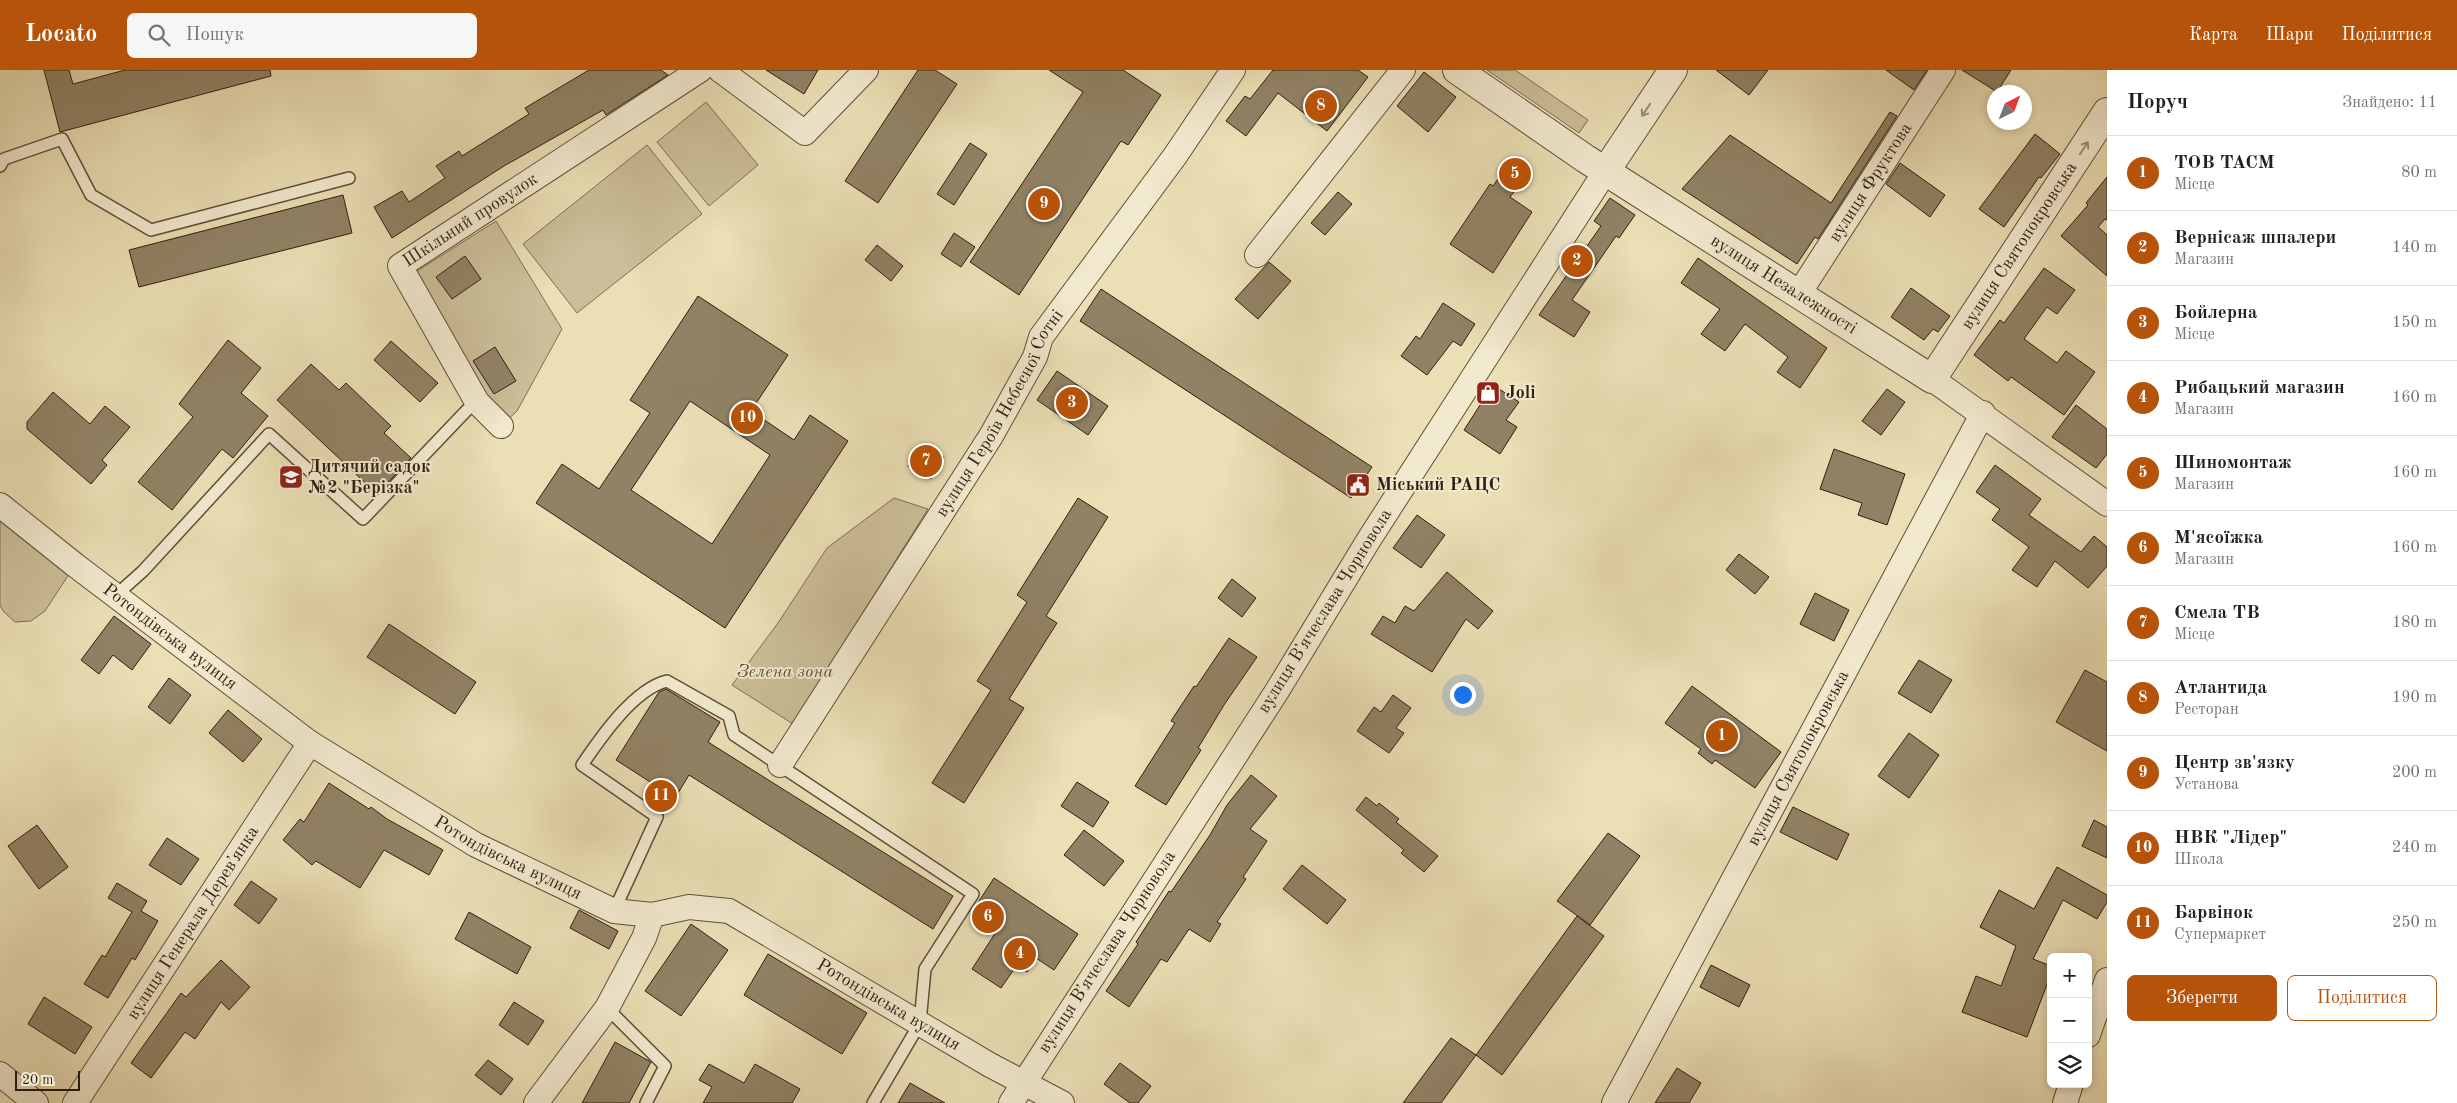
<!DOCTYPE html>
<html lang="uk">
<meta charset="utf-8">
<style>
body{margin:0;font-family:"Old Standard TT",serif;background:#f6f6f6;color:#202124}
.controls{position:absolute;right:15px;bottom:15px;display:grid;overflow:hidden;border-radius:8px;box-shadow:0 2px 8px #0003}
.controls button{width:45px;height:45px;display:grid;place-items:center;padding:0;border:0;border-bottom:1px solid #e0e0e0;background:#fff;color:#202124;font:25px sans-serif}
.compass{position:absolute;left:1987px;top:15px;width:45px;height:45px;border-radius:50%;background:#fff;box-shadow:0 2px 8px #0003;rotate:42deg}
.scale{position:absolute;left:15px;bottom:12px;width:65px;box-sizing:border-box;padding-left:5px;border:2px solid #301e0f;border-top:0;font-size:14px;line-height:18px;white-space:nowrap;color:#301e0f;-webkit-text-stroke:4px #f2eacf;paint-order:stroke}
.you{position:absolute;left:1462px;top:624px;width:18px;height:18px;margin:-12px;border:4px solid #fff;border-radius:50%;background:#1a73e8;box-shadow:0 0 0 8px #1a73e833}
.badge{display:grid;place-items:center;width:32px;height:32px;border-radius:50%;background:#b45309;color:#fff;font-size:16px;font-weight:700}
.pin{position:absolute;translate:-50% -50%;border:2px solid #fff;box-shadow:0 1px 5px #0006}
.list{margin:0;padding:0;list-style:none}
h2{display:flex;justify-content:space-between;align-items:center;height:65px;margin:0;padding:0 20px;font-size:21px}
h2 small{font-size:16px;font-weight:400;color:#757577}
.list li{display:grid;grid-template-columns:32px 1fr auto;gap:15px;align-items:center;box-sizing:border-box;height:75px;padding:0 20px;border-top:1px solid #e0e0e0}
.list b{display:block;font-size:19px;white-space:nowrap}
.list p{margin:0;font-size:16px;white-space:nowrap;color:#757577}
.list em{font-size:16px;font-style:normal;color:#757577}
.actions{display:flex;gap:10px;padding:15px 20px}
.actions a{flex:1;padding:11px 0;border:1px solid #b45309;border-radius:8px;text-align:center;font-size:18px;color:#b45309}
.actions .main{background:#b45309;color:#fff}
.icon{flex:none;width:28px;height:28px;fill:none;stroke:currentColor;stroke-width:2;stroke-linecap:round;stroke-linejoin:round}
.map{position:relative;flex:none;width:2107px;height:1033px;overflow:hidden}
header{display:flex;align-items:center;gap:30px;box-sizing:border-box;height:70px;padding:0 25px;background:#b45309;color:#fff}
header strong{font-size:24px}
nav{display:flex;gap:28px;margin-inline-start:auto;font-size:18px}
.search{width:350px;height:45px;background:#f6f6f6;display:flex;align-items:center;gap:12px;box-sizing:border-box;padding:0 18px;border-radius:8px;color:#757577;font-size:19px}
main{display:flex}
aside{flex:1;background:#fff}
.map>svg:first-child{display:block}
</style>
<header>
<strong>Locato</strong>
<div class="search"><svg class="icon" aria-label="search" viewBox="0 0 24 24"><circle cx="10" cy="10" r="6"/><path d="M15 15l6 6"/></svg>Пошук</div>
<nav><a>Карта</a><a>Шари</a><a>Поділитися</a></nav>
</header>
<main>
<div class="map">
<svg width="2107" height="1033" viewBox="0 0 2107 1033">
<rect width="100%" height="100%" fill="#ebdfb5"/>
<filter id="stains"><feTurbulence type="fractalNoise" baseFrequency=".004" numOctaves="4"/><feColorMatrix values="0 0 0 0 .2 0 0 0 0 .09 0 0 0 0 .02 0 0 0 .5 -.17"/></filter>
<radialGradient id="worn" r=".72"><stop offset=".6" stop-color="#630" stop-opacity="0"/><stop offset="1" stop-color="#630" stop-opacity=".3"/></radialGradient>
<g fill="#cbbe99" stroke="#7e6e54">
<path d="M1487,0h28l73,50 -9,13z"/>
<path d="M706,32l52,63 -49,41 -52,-64z"/>
<path d="M647,75l55,69 -125,99 -54,-69z"/>
<path d="M496,151l66,108 -45,82 -16,15 -95,-148z"/>
<path d="M894,428l34,11 -135,215 -61,-39 46,-62 49,-75z"/>
<path d="M0,433l75,62 -30,46 -14,10 -16,1 -12,-11 -3,-6z"/>
</g>
<g fill="#918265" stroke="#301e0f" fill-rule="evenodd">
<path d="M44,0h25l4,14 52,-14h145l1,6 -211,56z"/>
<path d="M589,0h72l7,5 -62,40 -3,-5 -99,56 -112,72 -18,-31 28,-16 7,11 36,-24 -9,-12 23,-15 3,5 67,-42 -4,-6z"/>
<path d="M766,0h52l-14,24z"/>
<path d="M918,0h17l22,14 -79,119 -33,-22z"/>
<path d="M1049,0h74l38,25 -33,50 -7,-4 -102,154 -49,-33 113,-170z"/>
<path d="M1273,0h85l10,7 -41,54 -49,-38 -32,43 -20,-15 19,-25 5,3z"/>
<path d="M1716,0h52l-19,25z"/>
<path d="M1886,0h41l-13,20z"/>
<path d="M1962,0h49l-14,22z"/>
<path d="M1424,2l32,25 -28,35 -31,-26z"/>
<path d="M1890,42l7,4 -79,123 -3,-2 -18,27 -115,-75 48,-54 101,68z"/>
<path d="M2035,64l25,20 -19,24 -2,-1 -35,50 -25,-18z"/>
<path d="M970,73l17,11 -33,51 -17,-11z"/>
<path d="M1511,91l17,13 -18,23 22,15 -39,61 -43,-29 40,-60 3,2z"/>
<path d="M1900,93l45,32 -15,22 -44,-33z"/>
<path d="M2107,107v43l-2,-1 -7,8 9,8v41l-46,-40 27,-31 -2,-2z"/>
<path d="M1338,122l14,12 -27,31 -14,-12z"/>
<path d="M343,125l9,38 -213,54 -10,-37z"/>
<path d="M1610,128l25,17 -16,23 -3,-2 -44,64 18,12 -16,25 -35,-22 62,-89 -7,-5z"/>
<path d="M954,163l21,14 -14,20 -20,-13z"/>
<path d="M877,175l26,21 -12,15 -26,-21z"/>
<path d="M465,186l16,23 -29,20 -16,-22z"/>
<path d="M1698,188l129,90 -27,40 -23,-16 11,-15 -43,-33 -20,27 -24,-17 19,-25 -39,-26z"/>
<path d="M1269,192l22,19 -33,38 -23,-20z"/>
<path d="M2044,198l31,22 -18,24 -10,-7 -23,32 33,24 9,-12 29,21 -31,43 -53,-38 -3,4 -34,-26 26,-35 4,3z"/>
<path d="M1911,218l39,28 -12,16 -5,-3 -9,11 -33,-23z"/>
<path d="M1101,219l271,178 -21,31 -271,-177z"/>
<path d="M698,226l90,59 -37,56 43,29 16,-25 38,26 -123,187 -189,-125 26,-39 37,25 51,-76 -20,-13zM690,331l80,54 -58,89 -81,-54z"/>
<path d="M1443,233l32,21 -14,22 -8,-5 -26,34 -26,-19 15,-20 4,3z"/>
<path d="M228,270l33,28 -20,25 27,23 -35,42 -11,-9 -50,61 -34,-28 55,-65 -14,-13z"/>
<path d="M391,271l47,42 -18,19 -46,-42z"/>
<path d="M495,277l21,34 -22,13 -21,-33z"/>
<path d="M311,294l28,26 7,-7 45,43 -7,7 27,25 -34,36 -100,-94z"/>
<path d="M1057,301l51,35 -20,29 -51,-35z"/>
<path d="M1493,315l26,17 -13,18 11,7 -17,27 -36,-24z"/>
<path d="M1887,319l18,13 -24,33 -19,-14z"/>
<path d="M53,322l37,32 15,-18 25,21 -28,33 5,5 -16,19 -64,-55v-7z"/>
<path d="M2076,335l31,24v25l-11,14 -44,-31z"/>
<path d="M921,374l23,13 -13,22 -23,-13z"/>
<path d="M1834,379l71,25 -18,51 -29,-10 4,-12 -42,-14z"/>
<path d="M1995,395l46,34 -12,16 52,37 13,-16 13,11v19l-19,22 -33,-27 -18,26 -25,-17 17,-23 -37,-27 8,-11 -24,-17z"/>
<path d="M1078,428l30,19 -62,99 11,7 -48,76 15,9 -60,95 -32,-20 59,-93 -14,-9 50,-79 -10,-7z"/>
<path d="M1417,445l28,20 -24,33 -28,-20z"/>
<path d="M1739,484l30,23 -14,17 -29,-24z"/>
<path d="M1447,502l46,39 -15,18 -12,-10 -34,53 -61,-38 12,-18 12,7 10,-17 9,5z"/>
<path d="M1232,509l24,19 -14,19 -24,-19z"/>
<path d="M1815,523l34,17 -15,31 -34,-17z"/>
<path d="M114,546l37,28 -19,26 -19,-15 -14,19 -18,-14z"/>
<path d="M389,554l87,58 -21,32 -88,-57z"/>
<path d="M1229,568l28,19 -33,48 -26,43 3,2 -35,55 -31,-19 40,-63 -4,-2 23,-35 2,1z"/>
<path d="M1919,590l33,20 -21,33 -33,-20z"/>
<path d="M2085,600l22,12v69l-51,-29z"/>
<path d="M169,608l22,17 -21,29 -22,-17z"/>
<path d="M1692,616l89,66 -26,36 -40,-28 -3,4 -14,-11 3,-4 -36,-26z"/>
<path d="M666,619l54,33 -12,20 245,154 -20,33 -244,-154 -14,23 -59,-38 43,-68z"/>
<path d="M1393,625l18,13 -15,20 8,5 -15,20 -32,-22 17,-24 7,5z"/>
<path d="M228,640l34,29 -19,23 -34,-29z"/>
<path d="M1909,663l30,22 -30,43 -31,-22z"/>
<path d="M1251,705l26,21 -27,33 17,12 -24,36 3,2 -29,43 4,2 -11,18 -21,-13 -22,33 -6,-3 -32,48 -23,-16 32,-47 -2,-2 33,-51 2,1 39,-57 17,-30z"/>
<path d="M1077,712l32,20 -16,25 -32,-21z"/>
<path d="M329,713l40,26 2,-2 16,12 56,31 -14,25 -45,-25 -24,38 -44,-27 -4,4 -29,-25 17,-21 4,3z"/>
<path d="M1366,727l11,9 2,-3 20,16 -3,3 42,34 -14,16 -23,-19 3,-3 -48,-40z"/>
<path d="M1793,737l56,27 -12,26 -57,-28z"/>
<path d="M2094,750l13,7v31l-25,-12z"/>
<path d="M37,755l31,42 -29,22 -31,-43z"/>
<path d="M1084,760l40,31 -20,25 -40,-31z"/>
<path d="M1608,763l32,23 -50,69 -33,-24z"/>
<path d="M167,768l32,21 -18,26 -32,-20z"/>
<path d="M1302,795l44,35 -19,24 -44,-35z"/>
<path d="M2057,797l50,28v7l-10,17 -34,-19 -30,59 18,7v8l-24,63 -65,-25 14,-36 25,10 15,-40 -36,-19 19,-37 35,19z"/>
<path d="M994,808l84,56 -24,36 -18,-12 -9,14 -10,-7 -16,23 -29,-19 24,-37 -26,-17z"/>
<path d="M251,811l26,18 -18,25 -25,-19z"/>
<path d="M117,813l30,18 -6,10 17,10 -23,39 -3,-2 -24,40 -24,-14 18,-29 3,2 27,-45 -24,-14z"/>
<path d="M579,840l39,21 -9,18 -39,-21z"/>
<path d="M469,842l62,35 -14,27 -62,-35z"/>
<path d="M1577,846l27,20 -102,139 -26,-20z"/>
<path d="M691,854l37,26 -47,66 -36,-25z"/>
<path d="M768,884l99,59 -25,41 -98,-59z"/>
<path d="M221,890l29,27 -21,23 -8,-8 -26,37 -10,-7 -34,46 -20,-15 50,-70 5,4z"/>
<path d="M1711,895l39,20 -11,22 -39,-20z"/>
<path d="M44,927l48,30 -17,27 -47,-30z"/>
<path d="M514,932l30,19 -16,24 -29,-20z"/>
<path d="M1451,968l25,17 -35,48h-38z"/>
<path d="M615,972l36,20 -22,41h-47z"/>
<path d="M488,990l25,19 -12,16 -26,-20z"/>
<path d="M1120,993l31,23 -13,17h-8l-26,-19z"/>
<path d="M709,994l35,19 11,-19 45,25 -8,14h-89l9,-16 -13,-7z"/>
<path d="M1677,998l24,15 -12,20h-34z"/>
<path d="M910,1013l35,20h-47z"/>
</g>
<g fill="none" stroke-linecap="round" stroke-linejoin="round">
<defs>
<g id="service">
<path d="M0,96l4,-7 58,-20 29,56 60,35 198,-52"/>
<path d="M115,526l28,-25 126,-137 94,85 104,-109 10,-8"/>
<path d="M614,841l43,-94 -75,-52c19,-28 52,-76 85,-84l62,35 5,19 239,159 -48,75 -5,54 -47,80"/>
<path d="M607,938l58,58 -19,37"/>
</g>
<g id="minor">
<path d="M720,0l85,63 61,-63"/>
<path d="M1257,185l146,-185"/>
<path id="s1" d="M1798,225l145,-225"/>
<path d="M1932,309l175,125"/>
<path id="s2" d="M501,356l-24,-24 -77,-136 300,-196"/>
<path id="s3" d="M0,435l75,60 235,178 166,102 138,66 38,4 37,-8 40,4 261,154 72,38"/>
<path id="s4" d="M780,695l211,-329 44,-79 6,-20 134,-181 58,-86"/>
<path d="M2088,965l19,-55"/>
<path d="M0,1004l36,29"/>
<path d="M75,1033l235,-360"/>
<path d="M536,1033l71,-95 37,-70 8,-23"/>
<path d="M1011,1033l266,-412 91,-150 237,-369"/>
<path id="s5" d="M1614,1033l369,-690"/>
<path d="M2065,1033l6,-19"/>
</g>
<g id="tertiary">
<path id="s6" d="M1457,0l129,89 346,220 175,-267"/>
<path d="M1605,102l68,-102"/>
</g>
</defs>
<use href="#service" stroke="#5f4e38" stroke-width="14"/>
<use href="#minor" stroke="#5f4e38" stroke-width="26"/>
<use href="#tertiary" stroke="#5f4e38" stroke-width="30"/>
<use href="#service" stroke="#f2eacf" stroke-width="11"/>
<use href="#minor" stroke="#f2eacf" stroke-width="24"/>
<use href="#tertiary" stroke="#f2eacf" stroke-width="28"/>
</g>
<defs><path id="oneway-shaft" d="M-6 0H5M1.5-3L5.5 0L1.5 3" fill="none" stroke-width="1.6" stroke-linecap="round" stroke-linejoin="round" transform="scale(1.25)"/></defs>
<g stroke="#9b8e79">
<use href="#oneway-shaft" transform="translate(1646 40) rotate(124)"/>
<use href="#oneway-shaft" transform="translate(2084 78) rotate(-57)"/>
</g>
<defs>
<symbol id="shop-square" viewBox="-11 -11 22 22"><rect x="-9" y="-9" width="18" height="18" rx="4" fill="#8f2418" stroke="#f2eacf"/><path d="M-5-2.5h2.3a2.7 3.5 0 0 1 5.4 0H5L5.5 6h-11ZM-1.5-2.5h3a1.5 2.3 0 0 0-3 0Z" fill="#fff"/></symbol>
<symbol id="school-square" viewBox="-11 -11 22 22"><rect x="-9" y="-9" width="18" height="18" rx="4" fill="#8f2418" stroke="#f2eacf"/><path d="M0-5L7-2L0 1L-7-2ZM-4 1L0 2.5L4 1V4Q0 6-4 4Z" fill="#fff"/></symbol>
<symbol id="civic-square" viewBox="-11 -11 22 22"><rect x="-9" y="-9" width="18" height="18" rx="4" fill="#8f2418" stroke="#f2eacf"/><path d="M-.6-6.5H3V-4.5H.6V-3L4-1V1h2V6H-6V1h2V-1L-.6-3ZM-1.2 2.5V6h2.4V2.5Z" fill="#fff"/></symbol>
</defs>
<g fill-rule="evenodd">
<use href="#shop-square" x="1474" y="309" width="28" height="28"/>
<use href="#school-square" x="277" y="393" width="28" height="28"/>
<use href="#civic-square" x="1344" y="401" width="28" height="28"/>
</g>
<g text-anchor="middle" dominant-baseline="central" stroke-width="4" stroke-linejoin="round" paint-order="stroke">
<g font-size="18" fill="#301e0f" stroke="#f2eacf">
<text stroke="none"><textPath href="#s1" startOffset="134">вулиця Фруктова</textPath></text>
<text stroke="none"><textPath href="#s2" startOffset="274">Шкільний провулок</textPath></text>
<text stroke="none"><textPath href="#s6" startOffset="726">вулиця Святопокровська</textPath></text>
<text stroke="none"><textPath href="#s6" startOffset="391">вулиця Незалежності</textPath></text>
<text stroke="none"><textPath href="#s4" startOffset="415">вулиця Героїв Небесної Сотні</textPath></text>
<text transform="translate(1325 541) rotate(-58)">вулиця Вʼячеслава Чорновола</text>
<text stroke="none"><textPath href="#s3" startOffset="215">Ротондівська вулиця</textPath></text>
<text stroke="none"><textPath href="#s5" startOffset="391">вулиця Святопокровська</textPath></text>
<text stroke="none"><textPath href="#s3" startOffset="620">Ротондівська вулиця</textPath></text>
<text transform="translate(193 853) rotate(-57)">вулиця Генерала Деревʼянка</text>
<text transform="translate(1107 882) rotate(-57)">вулиця Вʼячеслава Чорновола</text>
<text stroke="none"><textPath href="#s3" startOffset="1040">Ротондівська вулиця</textPath></text>
</g>
<g font-size="18" font-weight="bold" fill="#301e0f" stroke="#f2eacf" text-anchor="start">
<text x="1506" y="323">Joli</text>
<text x="308" y="397">Дитячий садок<tspan x="308" dy="21">№2 "Берізка"</tspan></text>
<text x="1376" y="415">Міський РАЦС</text>
</g>
<g font-size="18" font-style="italic" fill="#5e4e38" stroke="#f2eacf">
<text x="785" y="602">Зелена зона</text>
</g>
</g>
<rect width="100%" height="100%" filter="url(#stains)"/>
<rect width="100%" height="100%" fill="url(#worn)"/>
</svg>
<div class="controls">
<button>+</button>
<button>−</button>
<button><svg class="icon" aria-label="layers" viewBox="0 0 24 24"><path d="M12 4l9 5-9 5-9-5zM3 14l9 5 9-5"/></svg></button>
</div>
<svg class="compass" viewBox="-18 -18 36 36"><path d="M0-13l5 13h-10z" fill="#e53935"/><path d="M0 13l5-13h-10z" fill="#757577"/></svg>
<div class="scale">20 m</div>
<div class="you"></div>
<div class="pin badge" style="left:1722px;top:666px">1</div>
<div class="pin badge" style="left:1577px;top:191px">2</div>
<div class="pin badge" style="left:1072px;top:333px">3</div>
<div class="pin badge" style="left:1020px;top:884px">4</div>
<div class="pin badge" style="left:1515px;top:104px">5</div>
<div class="pin badge" style="left:988px;top:847px">6</div>
<div class="pin badge" style="left:926px;top:391px">7</div>
<div class="pin badge" style="left:1321px;top:36px">8</div>
<div class="pin badge" style="left:1044px;top:134px">9</div>
<div class="pin badge" style="left:747px;top:348px">10</div>
<div class="pin badge" style="left:661px;top:726px">11</div>
</div>
<aside>
<h2>Поруч<small>Знайдено: 11</small></h2>
<ul class="list">
<li><span class="badge">1</span><div><b>ТОВ ТАСМ</b><p>Місце</p></div><em>80 m</em></li>
<li><span class="badge">2</span><div><b>Вернiсаж шпалери</b><p>Магазин</p></div><em>140 m</em></li>
<li><span class="badge">3</span><div><b>Бойлерна</b><p>Місце</p></div><em>150 m</em></li>
<li><span class="badge">4</span><div><b>Рибацький магазин</b><p>Магазин</p></div><em>160 m</em></li>
<li><span class="badge">5</span><div><b>Шиномонтаж</b><p>Магазин</p></div><em>160 m</em></li>
<li><span class="badge">6</span><div><b>М'ясоїжка</b><p>Магазин</p></div><em>160 m</em></li>
<li><span class="badge">7</span><div><b>Смела ТВ</b><p>Місце</p></div><em>180 m</em></li>
<li><span class="badge">8</span><div><b>Атлантида</b><p>Ресторан</p></div><em>190 m</em></li>
<li><span class="badge">9</span><div><b>Центр зв'язку</b><p>Установа</p></div><em>200 m</em></li>
<li><span class="badge">10</span><div><b>НВК &quot;Лідер&quot;</b><p>Школа</p></div><em>240 m</em></li>
<li><span class="badge">11</span><div><b>Барвінок</b><p>Супермаркет</p></div><em>250 m</em></li>
</ul>
<div class="actions"><a class="main">Зберегти</a><a>Поділитися</a></div>
</aside>
</main>
